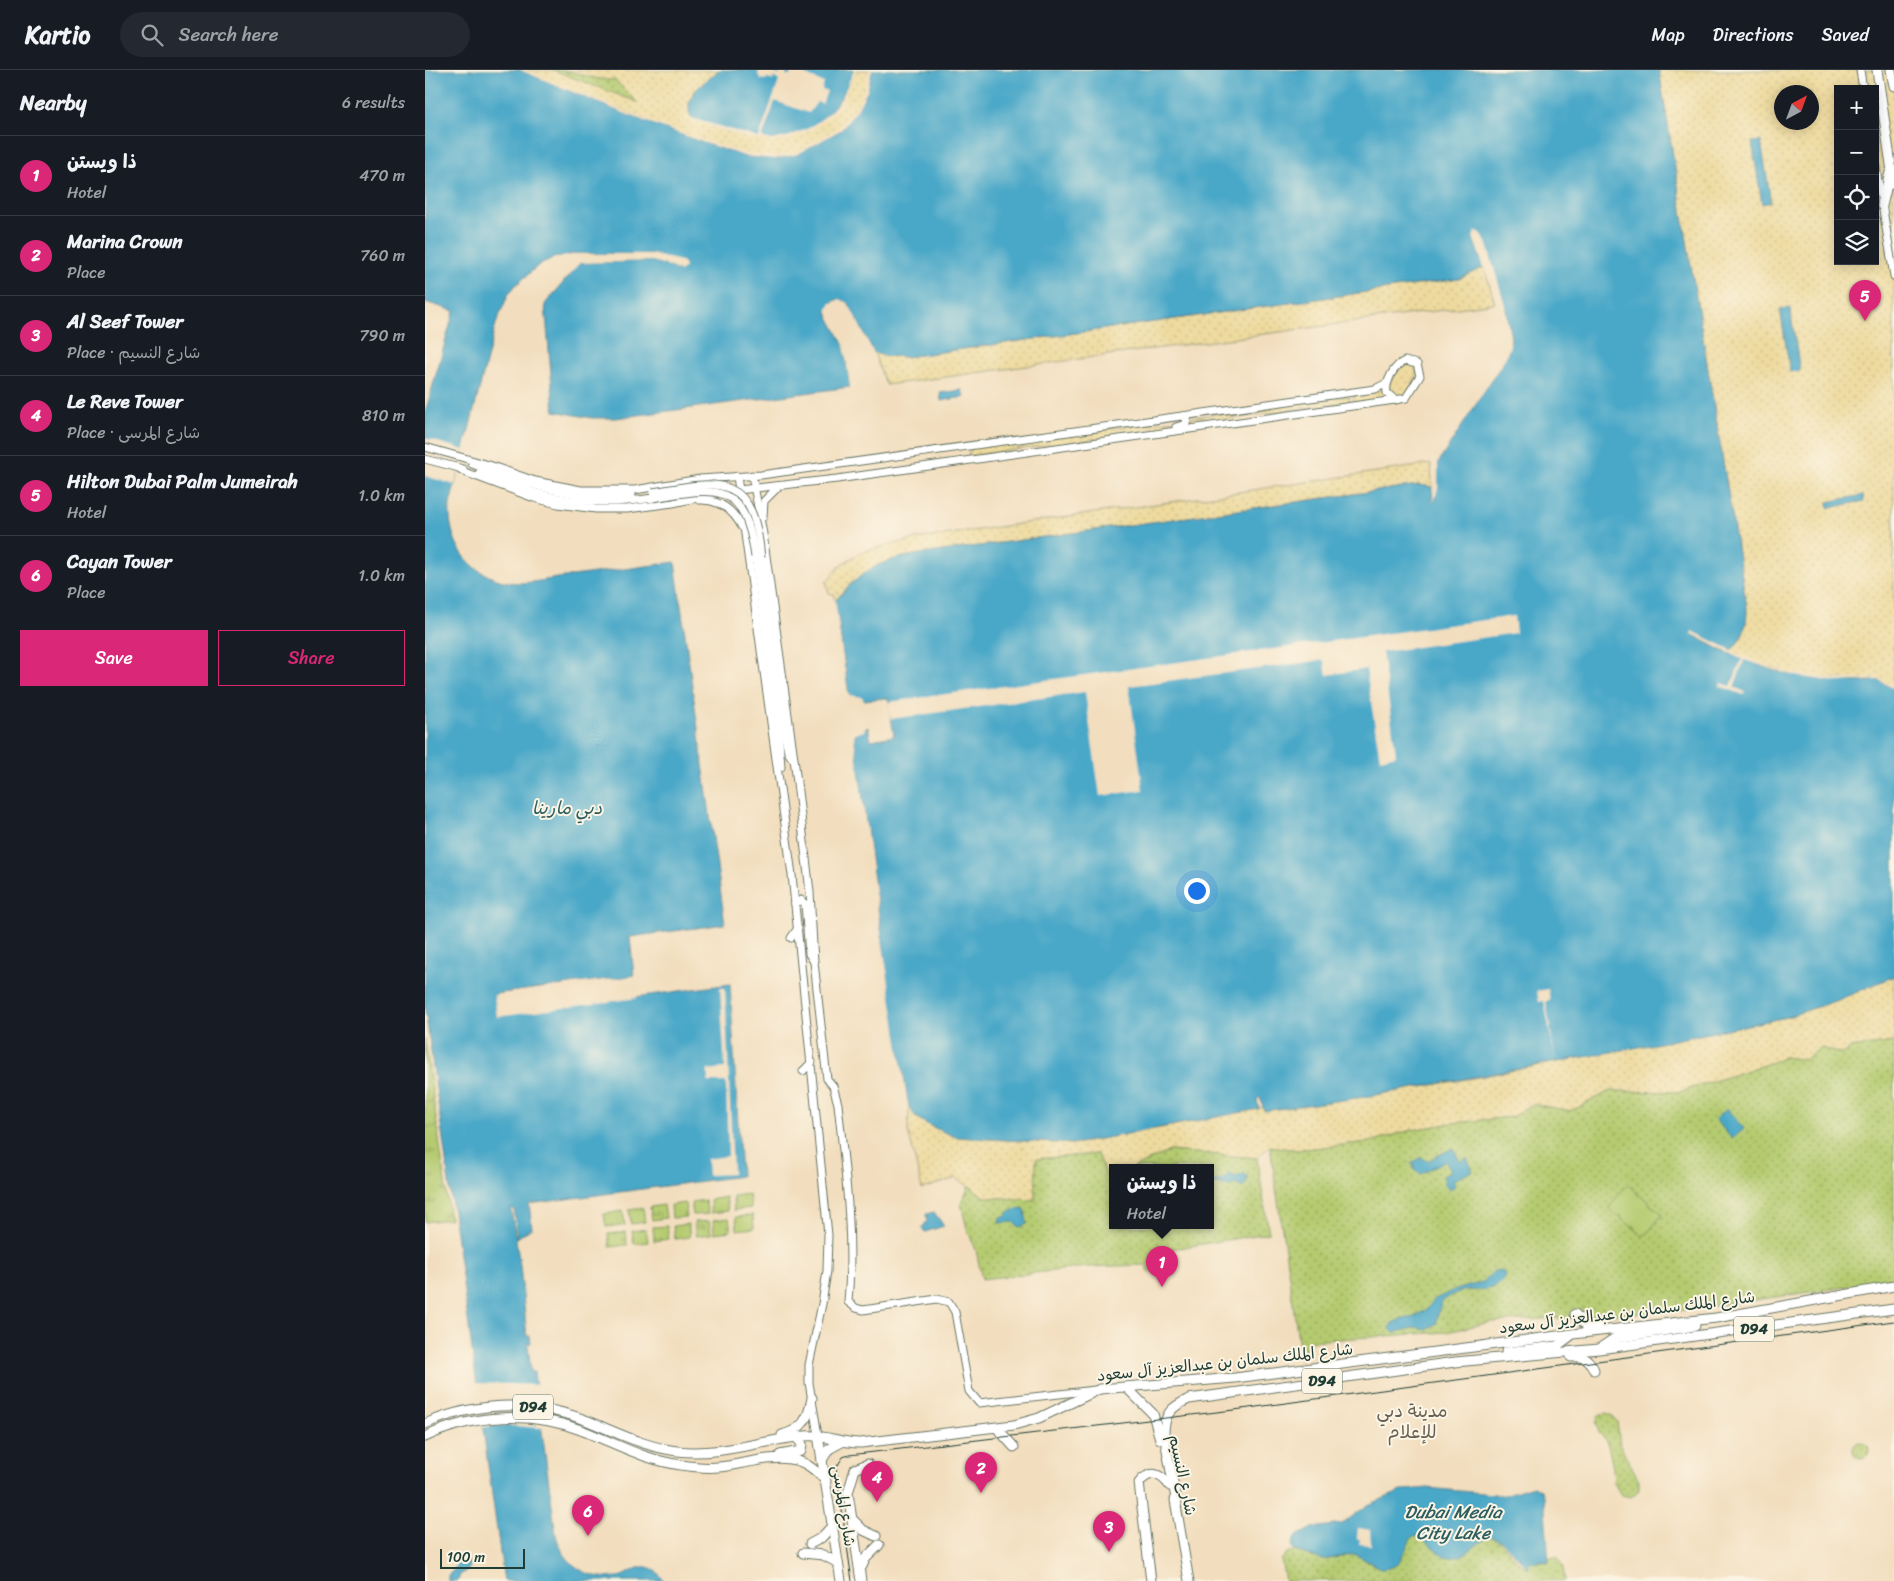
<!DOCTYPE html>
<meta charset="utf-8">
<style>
body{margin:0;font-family:Sriracha,"Playpen Sans Arabic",sans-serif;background:#242831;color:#f1f3f6}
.controls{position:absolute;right:15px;top:15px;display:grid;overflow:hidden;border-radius:0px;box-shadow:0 2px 12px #0003}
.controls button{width:45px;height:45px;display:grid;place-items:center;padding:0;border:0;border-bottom:1px solid #363941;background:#171b24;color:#f1f3f6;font:25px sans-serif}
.compass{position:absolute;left:1349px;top:15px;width:45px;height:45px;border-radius:50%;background:#171b24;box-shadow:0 2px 12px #0003;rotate:41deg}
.scale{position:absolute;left:15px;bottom:12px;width:85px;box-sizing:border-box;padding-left:5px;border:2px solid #1f3d34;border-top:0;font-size:14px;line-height:18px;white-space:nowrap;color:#1f3d34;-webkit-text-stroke:4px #fcf5e5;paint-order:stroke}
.you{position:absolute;left:771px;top:820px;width:18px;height:18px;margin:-12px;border:4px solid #fff;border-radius:50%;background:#1a73e8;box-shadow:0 0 0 8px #1a73e833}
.badge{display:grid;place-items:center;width:32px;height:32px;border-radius:50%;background:#db2777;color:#fff;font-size:16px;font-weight:700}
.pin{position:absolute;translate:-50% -41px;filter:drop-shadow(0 1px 2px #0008)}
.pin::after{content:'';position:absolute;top:26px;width:18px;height:15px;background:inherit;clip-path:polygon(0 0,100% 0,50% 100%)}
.popup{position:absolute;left:684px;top:1094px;width:105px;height:65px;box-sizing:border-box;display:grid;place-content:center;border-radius:0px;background:#171b24;filter:drop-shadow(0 1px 4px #0005);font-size:16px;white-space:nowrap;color:#9ea1a6}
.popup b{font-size:19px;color:#f1f3f6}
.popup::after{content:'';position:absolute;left:50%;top:100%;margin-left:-10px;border:10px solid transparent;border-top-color:#171b24}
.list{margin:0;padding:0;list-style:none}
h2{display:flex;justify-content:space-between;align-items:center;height:65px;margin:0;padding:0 20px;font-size:21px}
h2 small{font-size:16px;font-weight:400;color:#9ea1a6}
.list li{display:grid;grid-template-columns:32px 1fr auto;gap:15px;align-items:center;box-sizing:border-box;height:80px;padding:0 20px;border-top:1px solid #363941}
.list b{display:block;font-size:19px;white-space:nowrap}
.list p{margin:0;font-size:16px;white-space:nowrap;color:#9ea1a6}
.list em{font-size:16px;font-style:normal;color:#9ea1a6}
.actions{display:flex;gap:10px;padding:15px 20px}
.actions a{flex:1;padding:11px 0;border:1px solid #db2777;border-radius:0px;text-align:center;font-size:18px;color:#db2777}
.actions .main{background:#db2777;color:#fff}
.icon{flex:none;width:28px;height:28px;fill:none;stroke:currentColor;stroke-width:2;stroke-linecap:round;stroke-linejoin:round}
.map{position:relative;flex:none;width:1469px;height:1511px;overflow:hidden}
header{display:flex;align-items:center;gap:30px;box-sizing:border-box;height:70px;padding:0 25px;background:#171b24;border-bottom:1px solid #363941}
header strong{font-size:24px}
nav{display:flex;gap:28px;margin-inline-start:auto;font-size:18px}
.search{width:350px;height:45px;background:#242831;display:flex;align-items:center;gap:12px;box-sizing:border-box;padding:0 18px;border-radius:28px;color:#9ea1a6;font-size:19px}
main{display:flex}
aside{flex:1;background:#171b24}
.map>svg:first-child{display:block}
</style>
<header>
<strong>Kartio</strong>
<div class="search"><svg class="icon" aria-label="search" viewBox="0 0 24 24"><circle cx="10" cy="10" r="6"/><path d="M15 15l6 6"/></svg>Search here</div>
<nav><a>Map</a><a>Directions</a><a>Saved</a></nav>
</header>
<main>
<aside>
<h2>Nearby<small>6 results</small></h2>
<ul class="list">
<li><span class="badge">1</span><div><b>ذا ويستن</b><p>Hotel</p></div><em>470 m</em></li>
<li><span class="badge">2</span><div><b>Marina Crown</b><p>Place</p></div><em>760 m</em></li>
<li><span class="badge">3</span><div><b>Al Seef Tower</b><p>Place · شارع النسيم</p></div><em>790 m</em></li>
<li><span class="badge">4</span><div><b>Le Reve Tower</b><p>Place · شارع المرسى</p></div><em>810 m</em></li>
<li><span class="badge">5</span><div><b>Hilton Dubai Palm Jumeirah</b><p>Hotel</p></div><em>1.0 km</em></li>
<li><span class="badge">6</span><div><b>Cayan Tower</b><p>Place</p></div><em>1.0 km</em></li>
</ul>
<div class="actions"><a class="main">Save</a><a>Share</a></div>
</aside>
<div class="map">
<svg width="1469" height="1511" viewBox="0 0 1469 1511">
<defs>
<pattern id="grass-tufts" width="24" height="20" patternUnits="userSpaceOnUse" patternTransform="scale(1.25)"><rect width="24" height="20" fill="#b5cb70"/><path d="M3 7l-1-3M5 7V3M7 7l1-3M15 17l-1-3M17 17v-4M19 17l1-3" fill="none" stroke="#93a65d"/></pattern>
<pattern id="sand-dots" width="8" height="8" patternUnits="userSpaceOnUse" patternTransform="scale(1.25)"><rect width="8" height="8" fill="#eeda9e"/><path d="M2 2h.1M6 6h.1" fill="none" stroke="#ccbc89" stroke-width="1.8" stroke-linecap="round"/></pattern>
<pattern id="park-dots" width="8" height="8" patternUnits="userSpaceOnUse" patternTransform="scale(1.25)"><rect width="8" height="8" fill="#b5cb70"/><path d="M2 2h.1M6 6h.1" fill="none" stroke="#93a65d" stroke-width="1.8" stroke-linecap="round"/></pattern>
</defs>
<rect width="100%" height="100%" fill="#fcf5e5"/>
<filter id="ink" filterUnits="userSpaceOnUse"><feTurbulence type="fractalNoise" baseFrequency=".02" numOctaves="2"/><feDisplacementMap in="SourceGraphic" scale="10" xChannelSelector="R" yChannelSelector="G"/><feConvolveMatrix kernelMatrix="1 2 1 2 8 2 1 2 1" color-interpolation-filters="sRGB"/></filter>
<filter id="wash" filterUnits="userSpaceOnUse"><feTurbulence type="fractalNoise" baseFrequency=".0096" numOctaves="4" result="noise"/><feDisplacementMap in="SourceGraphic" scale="20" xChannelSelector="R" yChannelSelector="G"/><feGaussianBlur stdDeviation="1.12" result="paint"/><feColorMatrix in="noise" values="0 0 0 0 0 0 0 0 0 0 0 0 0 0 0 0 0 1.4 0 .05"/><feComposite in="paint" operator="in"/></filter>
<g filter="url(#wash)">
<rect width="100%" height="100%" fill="#f2debe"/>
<g fill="url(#grass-tufts)" stroke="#6a8452">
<path d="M0,969l25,180 -25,3z"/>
<path d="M324,1124l2,14 -17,2 -1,-14z"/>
<path d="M301,1127l2,14 -17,2 -1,-13z"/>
<path d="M280,1130l3,14 -15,1 -2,-13z"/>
<path d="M260,1133l2,14 -15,1 -1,-13z"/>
<path d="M239,1135l2,13 -14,2 -2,-13z"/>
<path d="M218,1138l2,14 -14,2 -2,-14z"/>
<path d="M198,1141l2,14 -19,2 -2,-13z"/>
<path d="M328,1145l1,13 -17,2 -1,-13z"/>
<path d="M304,1148l2,13 -17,2 -1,-13z"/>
<path d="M284,1151l2,13 -15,2 -2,-14z"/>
<path d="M263,1154l2,13 -15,2 -2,-13z"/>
<path d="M242,1156l2,13 -15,2 -1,-14z"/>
<path d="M221,1159l2,13 -14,2 -2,-13z"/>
<path d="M201,1162l1,13 -17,2 -2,-13z"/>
</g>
<g fill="url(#sand-dots)" stroke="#868c69" fill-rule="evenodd">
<path d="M95,0h199l-27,23 158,-9 4,-14h18l-5,21 -25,38 -44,25 -39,4 -54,-15z"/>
<path d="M1234,0h235v619l-10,-7 -88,-6 -75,-26 26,-42zM1413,19h37v172h-37zM1356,22h30v30h-30z"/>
<path d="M1059,197l11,36 -609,82 -12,-32 32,4 553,-78z"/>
<path d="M976,294h11l3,3 2,9 -10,17 -6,5 -9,-2 -4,-10z"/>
<path d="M958,319l5,10 -35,4 2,-9z"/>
<path d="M921,326l4,2 -1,4 -116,16 -47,9 2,-9z"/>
<path d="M758,349l1,3 -4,3 -31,4 -14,5 -167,22 4,-9z"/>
<path d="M1006,394l1,23 -13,-2 -505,70 -62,27 -17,19 -1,-7 -5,-1 -3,-11 16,-18 19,-12 55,-13z"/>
<path d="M1469,906v66l-43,6 -9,6 -22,-6 -15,12 -21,-3 -14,6 -90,29 -69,-1 -40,20 -39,-7 -20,13 -59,6 -41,7 -42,12 -74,8 -26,-4 -13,12 -87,-7 -37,17h-20v8h-7l-9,-22 -60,5 -2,41 -50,-3 -29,-19 -34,11 -14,-58 1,-23 8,10 39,19 118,7 129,-24 55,-13 12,3 94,-13 121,-21 302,-59 51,-17z"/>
</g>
<g fill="url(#park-dots)" stroke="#6a8452">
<path d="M128,0c22,0 40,11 62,10l22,22z"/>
<path d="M1469,972v238l-215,31 -187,11 -45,10 -138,9 -8,19 -31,-214 26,4 74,-8 42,-12 41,-7 59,-6 20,-13 39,7 39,-20 70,1 90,-29 14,-6 21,3 15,-12 22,6 9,-6z"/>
<path d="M745,1081l87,7 12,75 -115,19 2,19 -8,2 -2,-8 -58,2 -106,12 -6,-29 -9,-21 -6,-25 8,-18 16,11 50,3 1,-41 61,-5 9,22h7v50h98v-58h-78z"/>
<path d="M1181,1343l6,2 5,7 3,23 19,35v10l-8,7 -10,-2 -7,-12 -1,-15 -6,-27 -8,-8 -3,-10 3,-7z"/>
<circle cx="1436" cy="1380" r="8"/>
<path d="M989,1466l49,19 23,-18 6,-1c15,8 22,25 36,33v-5l5,-3 16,1v-5h9l5,11 2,13h-280l-4,-21 7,-8 7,-1 28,9 32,-6 22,13z"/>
</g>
<path fill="#b5cb70" stroke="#6a8452" d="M1201,1116h4l8,9 11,6 1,4 11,7 1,3 -15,19 -5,2 -7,-6 -1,-5 -3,1 -9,-6 -1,-4h-4l-7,-7v-3z"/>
<g fill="#4aa7c8" stroke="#34727e">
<path d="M0,0h95l106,44 79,29 39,13 31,3 23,-5 44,-25 15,-19 10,-19 5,-21h787l88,538c0,18 -3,28 -15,42l-40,-16 29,16 54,21 41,8 45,3 18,-2 15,9v287l-56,24 -51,17 -137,28 -286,52 -100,14 -4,-14 -3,3 2,9 -185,35 -118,-7 -26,-11 -13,-8 -8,-10 -18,-105 -37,-266 3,-5 11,-5 3,13 23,-4 -6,-38 -24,2 -15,-5 -14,-94c28,-30 39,-39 79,-46l505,-70 13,2 1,13 2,2 3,-39 68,-106 5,-18 -6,-34 -22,-69 -4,-4 -6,5 11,30 -25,12 -553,78 -21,-1 -11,-3 -26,-50 -9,-4 -8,4 -4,10 17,32 6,42 -234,31h-24l-38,-7 -9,-107 35,-41 72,-2 17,5 11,6 4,-5v-4l-33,-9h-78l-20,4 -13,6 -25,22 -7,9 -12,29 -46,180c-3,37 18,71 58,78 18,3 39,-3 57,-5 37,-5 74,-10 110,-15l50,362 -95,13 4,39 -139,18 2,22 233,-32 11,192 -212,28 3,24 -15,10 -3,-29h-3l9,56 7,71h3l1,7 -3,1 3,28h3l22,163c7,29 32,46 62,42 10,-2 19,-12 29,-10 8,1 13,8 17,14h-160l-79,-572v-596l29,-102 -29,-9z"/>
<path d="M294,0h135c-11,35 -41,67 -80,70 -27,1 -58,-13 -83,-22 -9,-24 13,-34 28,-48z"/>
<path d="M1336,71l10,61 -9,2 -10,-62z"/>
<path d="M1365,238l10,63 -10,1 -10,-63z"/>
<path d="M537,320l2,7 -23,4 -1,-8z"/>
<path d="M1438,425l1,6 -35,7 -1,-6z"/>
<path d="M1302,1039l17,20 -12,10 -17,-20z"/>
<path d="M1028,1078l7,13 7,-3 6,13 -20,9 2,6 -6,3 -6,-7 2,-2 -2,-4 8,-5 -6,-10 -24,13 -7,-4v-5l-3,-1 10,-7 6,4z"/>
<path d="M819,1103l4,5 -5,10 -8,-4 -6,3 -13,-3 -5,3v-5l11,-2 7,-6 8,3z"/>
<path d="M592,1139l8,1 2,14 -8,3 -6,-5 -14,1 1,-6h5l4,-5z"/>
<path d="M509,1142l10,14 -19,6 -3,-4 5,-7 -1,-7z"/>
<path d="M1074,1200l5,2 1,4c-9,17 -27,13 -42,15 -7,1 -16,7 -22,11l-5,22 -9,6 -10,-3 -23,6 -5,-5 4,-5 9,-5h10l14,-8 9,-11 19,-9 29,-8 11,-11z"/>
<path d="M1108,1416l8,3 3,8 5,65 -8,-2 -6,3 -2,-2 -5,3 1,5 -26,-27 -11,-6c-14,4 -22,19 -37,21 -18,3 -25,-20 -41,-21l-3,3 -12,23 -10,6 -7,1 -27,-15 -32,6 -28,-9 -3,-4 3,-10 17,-9 30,-4 26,-19 36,-15 24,-2 76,7z"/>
<path d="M40,1490l4,2v7l-9,6 -2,6h-10v-6l6,-5 4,-9z"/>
</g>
<g fill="#f2debe">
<path d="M95,0h6l101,42 79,29 39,12 30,3 22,-4 43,-25 15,-18 10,-19 4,-20h3l-5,21 -10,19 -15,19 -44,25 -23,5 -31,-3 -39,-13 -79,-29z"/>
<path d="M334,0h9l11,5 2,-4 5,-1v5l4,1 2,-6h3l29,13 -2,7 5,1 -5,13 -5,-2 -8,11 -34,-12 -13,37 11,2 17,-4 19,-8 18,-13 14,-15 13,-30h2l-13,31 -14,16 -18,13 -20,9 -18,3 -27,-4 -57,-19 -1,-2 71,21 20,-57 -5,-4 -1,3 -6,-2 -1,2 -5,-1 -3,-5z"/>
<path d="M1051,161l6,3 5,11 18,60 5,40 -4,12 -68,105v26l-4,14 -2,-18 3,8 1,-30 67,-106 5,-11 -6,-40 -21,-68 -4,-3 -2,3 11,30 -1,3 -12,-33z"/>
<path d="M148,184h78l30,7 3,2 1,4 -5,5 -11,-6 -17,-5 -72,2 -1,-2 73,-2 18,5 9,5 3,-3 -2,-2 -29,-8h-75l-3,-2 -20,4z"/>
<path d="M415,229l8,4 5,9 22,44 -4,-2 -25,-49 -6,-3 -8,3 -2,7 12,22 8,24 3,29h-3l-6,-42 -17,-36 4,-6z"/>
<path d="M0,368l39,12 -9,35 -30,-9z"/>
<path d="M410,528l12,93 2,4 13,2 2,3 -13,-1 -6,-7 -12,-90z"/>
<path d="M1089,546l2,17 -134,19 14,103 -16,4 -14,-90 -39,6 -3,-15 -195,26 14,104 -43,6 -15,-104 -194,27 -3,-17z"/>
<path d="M1267,561l42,20 -1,1 43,17 21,5 41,5 41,-1 15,8v3l-15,-9 -42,2 -41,-6 -52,-16 -10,27 11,5 -1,3 -24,-9 1,-3 10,3 11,-27 -50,-25z"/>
<path d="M441,658l-2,3 -9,3 -1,3 23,170 32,205 -7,-28 -13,-81 -37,-266 4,-7z"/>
<path d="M209,906l1,2 -138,19 2,17 138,-18v2l-140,19 -3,-22z"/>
<path d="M295,918h5l8,186 -25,1 -1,-16 21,-3 -2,-74h-18v-12l17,-2z"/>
<path d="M1123,919l2,11 -4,1 10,64 -12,-64 -5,1 -2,-11z"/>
<path d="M49,1313l65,2 5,43 -45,-3 -19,3z"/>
<path d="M933,1458l12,2 1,15 -12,-1 1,-5 -3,-1z"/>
</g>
</g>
<g filter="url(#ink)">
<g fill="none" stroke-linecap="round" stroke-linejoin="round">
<defs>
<g id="minor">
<path d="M1435,0l3,19"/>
<path d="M1450,92l19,114"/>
<path d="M980,291l12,3 3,12 -14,22 -11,2 -8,-7c-2,-11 7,-28 18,-32z"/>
<path d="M751,357l10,-3 1,-4 -4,-4"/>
<path d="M0,377l64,18 46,16 46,9h54l65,-11 61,-4 614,-86 12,-6"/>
<path d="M0,389l38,10"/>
<path d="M47,394c53,20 103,37 160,31"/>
<path d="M35,399l7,4 67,25 24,6 38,5h31l46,-6 56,-12 108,-12 558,-79"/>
<path d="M54,403c18,6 36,13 55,19 39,12 79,12 119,6"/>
<path d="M327,405l11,59 32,232 15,126 4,70 13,117 6,7 5,18c7,66 16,131 10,198l8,6 7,2 74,-11 12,3 6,10 14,79 10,12 116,-13"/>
<path d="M312,406l55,399 36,360 -1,36 -5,33 -13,61v18l9,52"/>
<path d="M274,430c20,-1 34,10 43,27"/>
<path d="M338,447l1,-16 15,-15"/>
<path d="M330,487l23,171 3,39"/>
<path d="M336,488l22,168 5,26 4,6"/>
<path d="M370,834l6,-4 4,4 4,50 5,8"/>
<path d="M366,868l7,-10"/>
<path d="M378,1001l9,-9"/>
</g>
<g id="major">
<path d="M1452,0l17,115"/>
<path d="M1466,0l3,16"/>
<path d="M1457,136l8,-34"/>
<path d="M1150,1244l11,11 13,2"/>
<path d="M1175,1278l15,-10 80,-12"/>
<path d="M1081,1282l51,-6 16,-12"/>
<path d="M1146,1287c11,-1 18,1 23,13"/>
<path d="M701,1317l27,27 7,25"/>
<path d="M0,1354c53,-23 109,-24 163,-3 30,12 57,26 89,30 44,5 86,-11 128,-15 20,-2 37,8 56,7l153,-18 25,-7 61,-29 135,-11 338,-44 143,-16 178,-32"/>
<path d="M572,1358l17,19"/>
<path d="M357,1365c21,-6 26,-15 30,-37"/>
<path d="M393,1365l23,146"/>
<path d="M0,1367c48,-23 106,-26 156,-7 34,13 63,30 100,35 13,2 26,3 38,2 24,-2 52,-13 76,-7 13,3 22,12 31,21"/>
<path d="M355,1385l21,-4 1,-7 -6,-7"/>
<path d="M397,1390l7,-11 13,-7"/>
<path d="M750,1430l14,81"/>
<path d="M752,1434l-13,-70c0,-20 7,-27 25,-35l266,-37 144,-13 295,-40"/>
<path d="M428,1450l10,10 13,6"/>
<path d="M385,1474l11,-6 12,-13"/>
<path d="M378,1483l20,2 15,8"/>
<path d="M435,1500l6,-12 13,-13"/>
<path d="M436,1511l-13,-88 7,-24 13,-5"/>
<path d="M726,1511l-12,-98c11,-14 21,-10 31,3"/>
</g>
</defs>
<use href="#minor" stroke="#697564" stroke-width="9"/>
<use href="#major" stroke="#697564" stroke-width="11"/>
<use href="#minor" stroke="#fff" stroke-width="7"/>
<use href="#major" stroke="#fff" stroke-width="9"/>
<path stroke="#1f3d34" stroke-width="1" d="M427,1511l-16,-113 7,-11 6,-2 385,-45 660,-89"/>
<defs>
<g id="minor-bridge">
<path d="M228,422c70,-13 101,-17 108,66"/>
<path d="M228,428c64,-11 92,-17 102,59"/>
</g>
</defs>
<use href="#minor-bridge" stroke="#697564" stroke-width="9" stroke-linecap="butt"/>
<use href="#minor-bridge" stroke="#fff" stroke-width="7"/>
</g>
</g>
<g text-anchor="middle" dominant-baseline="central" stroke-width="4" stroke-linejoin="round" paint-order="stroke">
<g fill="#fcf5e5" stroke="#617469" stroke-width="1">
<rect x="1309" y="1246.5" width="40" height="25" rx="4"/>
<rect x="877" y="1298.5" width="40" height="25" rx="4"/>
<rect x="88" y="1324.5" width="40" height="25" rx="4"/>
</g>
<g font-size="15" font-weight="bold" fill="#1f3d34">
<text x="1329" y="1259">D94</text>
<text x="897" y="1311">D94</text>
<text x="108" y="1337">D94</text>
</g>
<g font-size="16" fill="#1f3d34" stroke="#fcf5e5">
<text transform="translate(1202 1242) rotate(-7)">شارع الملك سلمان بن عبدالعزيز آل سعود</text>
<text transform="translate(800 1292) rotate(-6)">شارع الملك سلمان بن عبدالعزيز آل سعود</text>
<text transform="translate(758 1405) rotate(78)">شارع النسيم</text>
<text transform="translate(419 1436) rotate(81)">شارع المرسى</text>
</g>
<g font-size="18" font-style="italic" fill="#2c5d60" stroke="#fcf5e5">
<text x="142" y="738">دبي مارينا</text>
<text x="1028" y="1442">Dubai Media<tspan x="1028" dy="21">City Lake</tspan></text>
</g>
<g font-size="18" fill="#665f52" stroke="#fcf5e5">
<text x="987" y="1341">مدينة دبي<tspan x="987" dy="21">للإعلام</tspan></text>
</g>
</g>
</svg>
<div class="controls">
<button>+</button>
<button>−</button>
<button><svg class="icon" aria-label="locate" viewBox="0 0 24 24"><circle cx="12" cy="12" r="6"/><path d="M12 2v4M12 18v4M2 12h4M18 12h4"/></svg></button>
<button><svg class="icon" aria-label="layers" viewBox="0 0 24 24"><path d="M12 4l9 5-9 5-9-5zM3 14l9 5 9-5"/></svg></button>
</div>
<svg class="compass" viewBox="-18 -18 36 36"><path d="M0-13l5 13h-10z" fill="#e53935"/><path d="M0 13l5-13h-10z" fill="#9ea1a6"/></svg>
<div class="scale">100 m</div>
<div class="you"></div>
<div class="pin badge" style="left:737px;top:1217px">1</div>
<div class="popup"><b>ذا ويستن</b>Hotel</div>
<div class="pin badge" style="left:556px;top:1423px">2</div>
<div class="pin badge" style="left:684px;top:1482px">3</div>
<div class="pin badge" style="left:452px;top:1432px">4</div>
<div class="pin badge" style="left:1440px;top:251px">5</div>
<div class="pin badge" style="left:163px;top:1466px">6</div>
</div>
</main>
